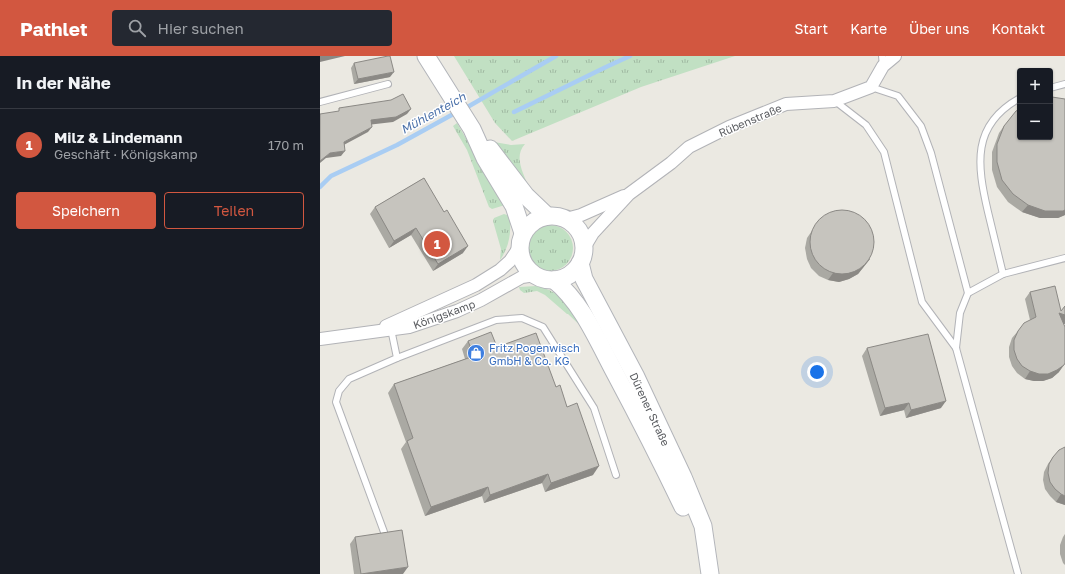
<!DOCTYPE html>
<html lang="de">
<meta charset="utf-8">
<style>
body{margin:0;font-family:"Golos Text",sans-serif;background:#242831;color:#f1f3f6}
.controls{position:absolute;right:12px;top:12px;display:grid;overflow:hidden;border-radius:4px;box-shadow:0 1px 3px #0004}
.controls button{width:36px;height:36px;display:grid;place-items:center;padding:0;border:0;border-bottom:1px solid #363941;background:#171b24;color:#f1f3f6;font:20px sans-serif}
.you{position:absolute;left:497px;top:316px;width:14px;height:14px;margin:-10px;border:3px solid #fff;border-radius:50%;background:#1a73e8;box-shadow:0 0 0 6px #1a73e833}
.badge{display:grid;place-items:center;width:26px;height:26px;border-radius:50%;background:#d25740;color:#fff;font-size:13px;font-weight:700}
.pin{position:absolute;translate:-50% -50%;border:2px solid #fff;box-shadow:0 1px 4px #0006}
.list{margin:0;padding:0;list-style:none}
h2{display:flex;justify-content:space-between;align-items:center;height:52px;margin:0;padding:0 16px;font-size:17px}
h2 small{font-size:13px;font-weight:400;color:#9ea1a6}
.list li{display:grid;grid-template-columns:26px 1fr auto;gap:12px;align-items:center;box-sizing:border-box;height:72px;padding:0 16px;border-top:1px solid #363941}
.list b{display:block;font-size:15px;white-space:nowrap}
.list p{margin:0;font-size:13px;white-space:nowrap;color:#9ea1a6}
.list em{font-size:13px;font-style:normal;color:#9ea1a6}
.actions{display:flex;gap:8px;padding:12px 16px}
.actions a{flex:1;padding:9px 0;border:1px solid #d25740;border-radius:4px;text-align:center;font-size:14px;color:#d25740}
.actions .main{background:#d25740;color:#fff}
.icon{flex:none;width:22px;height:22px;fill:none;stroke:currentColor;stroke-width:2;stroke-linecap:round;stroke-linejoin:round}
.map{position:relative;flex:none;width:745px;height:518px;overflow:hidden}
header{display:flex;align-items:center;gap:24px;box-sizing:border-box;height:56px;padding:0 20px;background:#d25740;color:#fff}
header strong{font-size:19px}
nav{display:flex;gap:22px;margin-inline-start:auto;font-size:14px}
.search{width:280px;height:36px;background:#242831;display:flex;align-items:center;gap:10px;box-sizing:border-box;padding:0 14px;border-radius:4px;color:#9ea1a6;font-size:15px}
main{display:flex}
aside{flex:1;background:#171b24}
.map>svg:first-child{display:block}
</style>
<header>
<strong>Pathlet</strong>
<div class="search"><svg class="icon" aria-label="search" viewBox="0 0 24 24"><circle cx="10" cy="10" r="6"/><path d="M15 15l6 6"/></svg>Hier suchen</div>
<nav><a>Start</a><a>Karte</a><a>Über uns</a><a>Kontakt</a></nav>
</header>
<main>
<aside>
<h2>In der Nähe<small></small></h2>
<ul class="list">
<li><span class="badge">1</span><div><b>Milz &amp; Lindemann</b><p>Geschäft · Königskamp</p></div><em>170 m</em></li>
</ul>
<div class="actions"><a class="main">Speichern</a><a>Teilen</a></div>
</aside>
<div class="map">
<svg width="745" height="518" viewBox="0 0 745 518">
<defs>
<pattern id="grass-tufts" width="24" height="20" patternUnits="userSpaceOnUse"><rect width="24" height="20" fill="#c1e0c3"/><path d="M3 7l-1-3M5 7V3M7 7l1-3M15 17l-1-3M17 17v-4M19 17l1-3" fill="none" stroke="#a0b9a2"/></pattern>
</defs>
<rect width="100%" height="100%" fill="#ebe9e2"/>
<g fill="url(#grass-tufts)">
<path d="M134,0h281l-94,31 -129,54 -17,-18z"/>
<path d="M137,67l48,82 -13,4 -3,-2 -22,-57 -14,-24z"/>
<path d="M174,86l17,3 14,-1c-12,13 -1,30 4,44z"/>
<path d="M184,158l6,2c1,16 0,30 -10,44l1,-11 -8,-28 1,-3z"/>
<circle cx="230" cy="192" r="23"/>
<path d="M216,230c28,5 38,27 53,48l-21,-20h-1l-22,-19 -8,-4 -13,2 -4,-3 -1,-3z"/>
</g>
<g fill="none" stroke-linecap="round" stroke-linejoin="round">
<g stroke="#a9cdf3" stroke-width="4.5">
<path d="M144,53l92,-53"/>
<path d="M194,56l92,-45 24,-11"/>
<path d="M0,131l11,-11 66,-31 60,-33"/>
</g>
<defs>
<g id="lane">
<path d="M562,0l1,10"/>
<path d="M551,31l27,9 23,30 10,27 37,140"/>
<path d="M730,32l15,-4"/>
<path d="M515,45l31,24 18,27 38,150 34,46"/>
<path d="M0,46l68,-18"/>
<path d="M683,218c-5,-20 -10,-41 -15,-62 -11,-47 -17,-87 32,-114"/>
<path d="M77,302l99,-38 26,-2 21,9 51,81 22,67"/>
<path d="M64,476l-48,-130 3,-11 10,-12 48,-21 -6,-29"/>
<path d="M698,518l-62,-226 4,-35 8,-20 35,-19 62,-16"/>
</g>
<g id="street">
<path d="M246,163l15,-4 43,-19"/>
<path d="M264,192l9,-15 36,-39 42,-31 18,-16 40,-20 57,-23 48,-3 37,-14 12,-21 12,-10"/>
<path d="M66,270l90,-41 24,-15 10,-9 10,-15"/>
<path d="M0,283l89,-12 48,-16 24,-11 41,-23 13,-2"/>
</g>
<g id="secondary">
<path d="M106,0l46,73 13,29 29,48 9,27"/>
<path d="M170,93l36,47 21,20"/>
<circle cx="232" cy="192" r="32"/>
<path d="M260,207l4,16 52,98 47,100 20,49 7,48"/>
<path d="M234,224c28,23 43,59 60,91 24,45 47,90 69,136"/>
</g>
</defs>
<use href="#lane" stroke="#b2b3b7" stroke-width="8"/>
<use href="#street" stroke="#b2b3b7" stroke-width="14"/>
<use href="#secondary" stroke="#b3b5ba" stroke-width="19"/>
<use href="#lane" stroke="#fff" stroke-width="6"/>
<use href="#street" stroke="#fff" stroke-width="12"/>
<use href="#secondary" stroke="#fff" stroke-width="17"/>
</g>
<g fill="#aaa9a3">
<path d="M34,7l36,14 -36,7 -3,-16z"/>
<path d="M745,43v116l-7,3h-18l-18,-6 -14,-10 -11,-15 -5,-17v-18l7,-19 5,-7z"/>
<path d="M104,122l39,75 -30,18 -22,-36 -22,13 -19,-34 5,-7z"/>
<path d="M498,166l52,37 -12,15 -9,5 -10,3 -11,-2 -9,-4 -8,-8 -4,-9 -2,-11 2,-10z"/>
<path d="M710,236l31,19 4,-5v18h-1l-5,48 -7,6 -9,3h-9l-9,-2 -8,-6 -5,-7 -3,-9v-10l3,-9 6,-7 12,-11 -5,-21z"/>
<path d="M148,285l29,6 59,40 11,20 26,68 -48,17 -3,-9 -58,20 -2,-7 -57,20 -24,-67 5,-7 -18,-49 6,-9 71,-25 -3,-10z"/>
<path d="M547,292l74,60 -35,10 -2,-8 -24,6 -18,-60z"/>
<path d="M745,391v58l-9,-3 -6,-6 -5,-7 -2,-9 1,-8 4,-8 5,-7z"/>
<path d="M745,478v31l-2,-2 -3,-9v-9l3,-8z"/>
<path d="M35,481l48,37h-49l-4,-30z"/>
</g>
<g fill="#8b8985">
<path d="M0,0h25l-25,6z"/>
<path d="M74,16l-4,5 -36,7 4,-5z"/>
<path d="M91,53l-4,5 -14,8 -26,3 4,-5z"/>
<path d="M52,71l-4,5 -28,15 4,-5z"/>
<path d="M25,95l-4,5 -15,2 -6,5v-2l10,-8z"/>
<path d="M708,149l37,5v5l-7,3h-18l-18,-6z"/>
<path d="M96,172l-5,7 -22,13 5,-7z"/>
<path d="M148,190l-5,7 -30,18 5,-7z"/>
<path d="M550,203l-12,15 -9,5 -10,3 -11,-2 5,-7z"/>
<path d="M739,257l6,2v9l-11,-3z"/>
<path d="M744,309l-5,7 -7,6 -9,3h-9l-9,-2 5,-8z"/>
<path d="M626,345l-5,7 -35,10 5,-8z"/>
<path d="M589,347l-5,7 -24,6 5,-8z"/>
<path d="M279,410l-6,9 -48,17 6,-9z"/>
<path d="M228,418l-6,9 -58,20 6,-8z"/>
<path d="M168,431l-6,9 -57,20 6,-9z"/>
<path d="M741,438l4,2v9l-9,-3z"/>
<path d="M88,511l-5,7h-43h1z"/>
</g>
<g fill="#c6c4be" stroke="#8b8985">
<path d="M68,0h2l4,16 -36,7 -4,-16z"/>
<path d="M83,38l8,15 -15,8 -25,3 1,7 -28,15 1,9 -15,2 -10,8v-47l19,-3v-3l52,-8z"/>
<path d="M732,41l13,2v111l-2,1h-18l-17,-6 -15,-11 -11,-14 -5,-18v-18l7,-18 12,-15 4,-2v28h30v-39z"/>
<path d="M104,122l20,34 3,-2 21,36 -30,18 -22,-36 -22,13 -19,-34z"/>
<circle cx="522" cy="186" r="32"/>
<path d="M735,230l6,25 4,-5v9l-6,-2 6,14v36l-1,2 -7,5 -9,4h-9l-9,-3 -8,-5 -5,-7 -3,-9v-10l4,-9 6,-8 12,-6 -6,-25z"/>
<path d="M171,276l6,15 39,-14 20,54 4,-2 7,22 10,-4 22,63 -48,17 -3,-9 -58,21 -2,-8 -57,20 -24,-66 6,-3 -19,-54 80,-28 -6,-15z"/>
<path d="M608,278l18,67 -35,9 -2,-7 -24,5 -18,-60z"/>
<path d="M745,391v49l-4,-2 -6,-5 -5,-7 -2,-9 1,-9 4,-7 6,-7z"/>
<path d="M82,474l6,37 -47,7 -6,-37z"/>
</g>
<defs>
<symbol id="shop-disc" viewBox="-11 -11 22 22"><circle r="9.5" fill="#3f7fe0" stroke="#fff"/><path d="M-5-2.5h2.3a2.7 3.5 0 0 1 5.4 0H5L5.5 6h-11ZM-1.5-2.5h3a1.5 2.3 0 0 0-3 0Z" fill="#fff"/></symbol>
</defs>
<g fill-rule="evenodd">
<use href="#shop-disc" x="146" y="287" width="20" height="20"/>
</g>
<g text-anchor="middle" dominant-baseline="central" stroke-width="3" stroke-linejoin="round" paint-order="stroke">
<g font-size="11" fill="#5a5c60" stroke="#fff">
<text transform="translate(430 64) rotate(-23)">Rübenstraße</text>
<text transform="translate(124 258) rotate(-20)">Königskamp</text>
<text transform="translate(330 353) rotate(65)">Dürener Straße</text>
</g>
<g font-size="11" fill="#366cbe" stroke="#fff" text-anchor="start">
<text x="169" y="291">Fritz Pogenwisch<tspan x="169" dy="13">GmbH &amp; Co. KG</tspan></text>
</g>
<g font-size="12" font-style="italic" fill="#4d73ab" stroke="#fff">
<text transform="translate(113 57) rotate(-29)">Mühlenteich</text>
</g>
</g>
</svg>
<div class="controls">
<button>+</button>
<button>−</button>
</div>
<div class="you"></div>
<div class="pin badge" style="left:117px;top:188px">1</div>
</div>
</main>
